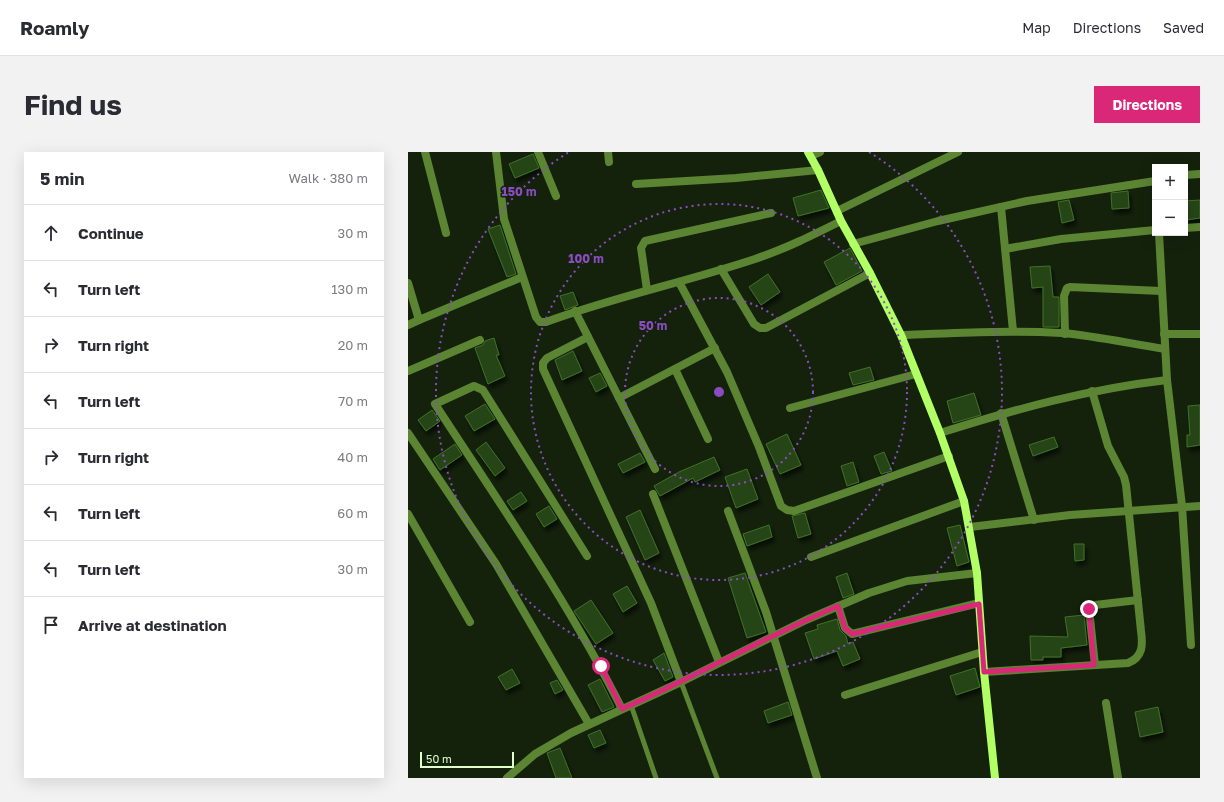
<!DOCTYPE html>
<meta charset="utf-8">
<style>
body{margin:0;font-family:"Golos Text",sans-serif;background:#f2f2f3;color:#2b2b33}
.controls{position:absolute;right:12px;top:12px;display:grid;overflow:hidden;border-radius:0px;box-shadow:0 4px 16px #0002}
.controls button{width:36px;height:36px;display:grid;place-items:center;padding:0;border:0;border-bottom:1px solid #e1e1e2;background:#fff;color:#2b2b33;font:20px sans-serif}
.scale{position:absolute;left:12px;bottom:10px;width:94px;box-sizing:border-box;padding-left:4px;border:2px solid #e1ffcd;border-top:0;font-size:11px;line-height:14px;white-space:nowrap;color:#e1ffcd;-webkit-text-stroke:3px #14220c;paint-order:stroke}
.stop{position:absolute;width:12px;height:12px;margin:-9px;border:3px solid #db2777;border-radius:50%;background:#fff}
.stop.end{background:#db2777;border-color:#fff;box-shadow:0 1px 4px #0008}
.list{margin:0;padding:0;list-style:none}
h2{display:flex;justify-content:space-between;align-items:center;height:52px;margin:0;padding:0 16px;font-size:17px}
h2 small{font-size:13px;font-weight:400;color:#7c7c81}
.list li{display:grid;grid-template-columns:26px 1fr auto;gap:12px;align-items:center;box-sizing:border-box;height:56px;padding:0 16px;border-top:1px solid #e1e1e2}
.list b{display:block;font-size:15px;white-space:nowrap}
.list em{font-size:13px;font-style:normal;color:#7c7c81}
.icon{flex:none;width:22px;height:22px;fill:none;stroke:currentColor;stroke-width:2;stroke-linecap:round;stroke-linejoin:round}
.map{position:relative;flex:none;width:792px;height:626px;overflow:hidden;border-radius:0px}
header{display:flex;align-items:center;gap:24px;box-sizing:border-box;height:56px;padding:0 20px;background:#fff;border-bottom:1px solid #e1e1e2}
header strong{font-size:19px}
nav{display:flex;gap:22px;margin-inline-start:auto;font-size:14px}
.intro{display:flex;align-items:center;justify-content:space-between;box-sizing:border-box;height:96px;padding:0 24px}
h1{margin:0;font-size:28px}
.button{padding:10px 18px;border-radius:0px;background:#db2777;color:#fff;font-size:14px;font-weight:700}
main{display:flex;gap:24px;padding:0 24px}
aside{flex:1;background:#fff;border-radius:0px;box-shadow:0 4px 16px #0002}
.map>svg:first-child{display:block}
</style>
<header>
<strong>Roamly</strong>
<nav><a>Map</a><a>Directions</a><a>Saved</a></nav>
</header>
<div class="intro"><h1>Find us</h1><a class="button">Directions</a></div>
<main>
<aside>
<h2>5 min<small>Walk · 380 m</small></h2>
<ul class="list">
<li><svg class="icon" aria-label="ahead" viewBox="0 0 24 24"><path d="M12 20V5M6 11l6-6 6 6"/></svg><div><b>Continue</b></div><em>30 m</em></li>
<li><svg class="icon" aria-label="left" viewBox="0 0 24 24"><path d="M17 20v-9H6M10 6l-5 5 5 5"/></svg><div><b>Turn left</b></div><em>130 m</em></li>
<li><svg class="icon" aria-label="right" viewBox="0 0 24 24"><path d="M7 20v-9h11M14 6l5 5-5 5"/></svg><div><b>Turn right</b></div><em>20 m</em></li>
<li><svg class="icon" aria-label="left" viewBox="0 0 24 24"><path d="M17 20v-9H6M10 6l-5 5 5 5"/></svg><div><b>Turn left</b></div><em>70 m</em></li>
<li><svg class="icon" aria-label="right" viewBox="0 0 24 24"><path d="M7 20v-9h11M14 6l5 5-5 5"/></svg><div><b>Turn right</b></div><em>40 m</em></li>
<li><svg class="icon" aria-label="left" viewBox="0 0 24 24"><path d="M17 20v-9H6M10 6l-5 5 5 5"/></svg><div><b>Turn left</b></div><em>60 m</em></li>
<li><svg class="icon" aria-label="left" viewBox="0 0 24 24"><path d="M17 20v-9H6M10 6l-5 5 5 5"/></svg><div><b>Turn left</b></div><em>30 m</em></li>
<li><svg class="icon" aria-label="arrive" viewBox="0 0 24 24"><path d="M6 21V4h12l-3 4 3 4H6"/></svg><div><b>Arrive at destination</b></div></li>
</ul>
</aside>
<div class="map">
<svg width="792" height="626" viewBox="0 0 792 626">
<defs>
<filter id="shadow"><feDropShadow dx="2.5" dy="4.5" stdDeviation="2" flood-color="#0009"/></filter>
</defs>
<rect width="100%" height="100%" fill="#14220c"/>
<g fill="#254417" stroke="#3f7227" filter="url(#shadow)">
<path d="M125,2l6,14 -24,10 -6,-14z"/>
<path d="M413,38l8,18 -31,8 -5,-18z"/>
<path d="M720,39l1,17 -17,1 -1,-16z"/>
<path d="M661,48l5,20 -12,3 -4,-21z"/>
<path d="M792,48v18l-14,2 -1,-19z"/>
<path d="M92,73l16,49 -9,3 -19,-48z"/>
<path d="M442,96l12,23 -26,14 -12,-23z"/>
<path d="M642,114l3,31h6v30h-16v-40l-11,1 -2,-21z"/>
<path d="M360,122l12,18 -19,13 -12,-18z"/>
<path d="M165,140l5,13 -13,5 -5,-14z"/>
<path d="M86,186l5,17h-3l9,21 -17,8 -13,-36 8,-3 2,-4z"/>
<path d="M165,199l9,20 -20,9 -7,-20z"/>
<path d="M462,215l4,13 -21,5 -4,-12z"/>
<path d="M192,221l7,13 -11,6 -7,-14z"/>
<path d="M566,241l7,22 -28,8 -6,-22z"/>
<path d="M77,252l10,15 -21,12 -9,-15z"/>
<path d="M792,253v40l-13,2v-12h3l-2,-29z"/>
<path d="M24,258l8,11 -14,10 -8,-11z"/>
<path d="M379,282l14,31 -21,9 -14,-30z"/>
<path d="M646,285l4,10 -25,9 -4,-11z"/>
<path d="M78,290l19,26 -10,8 -19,-26z"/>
<path d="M47,292l7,11 -22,15 -7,-11z"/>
<path d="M476,300l8,19 -11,3 -7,-18z"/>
<path d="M232,301l5,9 -22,11 -5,-9z"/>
<path d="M306,305l6,13 -25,12 -2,-4 -33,18 -6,-10 25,-14z"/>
<path d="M445,310l6,20 -12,4 -6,-20z"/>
<path d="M339,317l11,30 -22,9 -11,-31z"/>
<path d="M113,340l6,9 -14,9 -6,-9z"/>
<path d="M141,354l8,13 -13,8 -8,-13z"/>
<path d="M232,358l19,43 -14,7 -19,-43z"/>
<path d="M397,361l6,21 -13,4 -6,-22z"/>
<path d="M361,373l3,12 -25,9 -4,-12z"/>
<path d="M552,373l9,37 -12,4 -10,-38z"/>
<path d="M666,392h10v16l-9,1z"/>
<path d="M337,421l21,59 -19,6 -19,-60z"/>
<path d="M439,421l7,21 -11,4 -7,-21z"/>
<path d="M219,434l10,17 -14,9 -10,-18z"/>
<path d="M183,448l22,33 -17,11 -22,-33z"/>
<path d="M676,463l3,30 -26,3v9h-18v3h-12l-1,-24 38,1 -3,-20z"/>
<path d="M429,467l3,11 6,6 2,8 5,-2 7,17 -17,7 -6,-15 -23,8 -9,-26 13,-4 -1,-4z"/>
<path d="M256,501l9,24 -8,4 -12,-21z"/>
<path d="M567,516l5,19 -24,8 -6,-19z"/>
<path d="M104,517l8,14 -14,7 -8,-13z"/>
<path d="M192,527l14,28 -12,5 -14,-27z"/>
<path d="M149,528l6,10 -8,4 -5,-11z"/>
<path d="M380,550l4,13 -24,8 -4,-12z"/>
<path d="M750,555l5,25 -23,5 -5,-25z"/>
<path d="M192,578l6,13 -12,5 -6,-13z"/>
<path d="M152,596l12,30h-16l-9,-25z"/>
</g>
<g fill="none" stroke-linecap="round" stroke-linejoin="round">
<g stroke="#5b8433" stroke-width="5">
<path d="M273,530l36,96"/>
<path d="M223,553l25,73"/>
</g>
<g stroke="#5b8433" stroke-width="8">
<path d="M17,0l21,81"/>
<path d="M88,0l8,67 32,98 4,5h6c68,-25 140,-40 209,-63 30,-10 58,-24 86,-38"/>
<path d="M130,0l18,44"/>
<path d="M200,0l1,10"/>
<path d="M403,4l9,-4"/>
<path d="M777,23l15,-1"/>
<path d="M228,32l100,-6 82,-8"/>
<path d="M593,55l12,124"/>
<path d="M429,59l121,-59"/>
<path d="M777,76l15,-1"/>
<path d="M751,81l8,147 15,126 9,139"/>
<path d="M445,92l85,-23 89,-20 128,-20"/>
<path d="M597,97l56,-10 94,-9"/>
<path d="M313,117l33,55 6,4h6l104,-55"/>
<path d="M271,130l48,90 32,75 22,59 6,4 7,1 155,-55"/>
<path d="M0,131l11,37 -11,5"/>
<path d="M239,138l-6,-42 4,-7 126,-28"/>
<path d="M167,159l80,158"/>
<path d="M11,168l103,-43"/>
<path d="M657,182l-1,-38 3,-8 3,-1 91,4"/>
<path d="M756,182h36"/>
<path d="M493,183c53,-2 108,-5 161,-2 35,3 69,11 103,16"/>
<path d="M180,185l-41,21 -4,5v6l108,234 30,79"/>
<path d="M267,217l33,70"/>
<path d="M0,219l72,-31"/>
<path d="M211,246l96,-50"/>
<path d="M382,256l126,-34"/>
<path d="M593,261l33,107"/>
<path d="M0,281l88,131 93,160"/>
<path d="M532,281c75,-24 149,-44 227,-53"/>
<path d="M245,342l66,168"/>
<path d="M320,359l38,101 51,166"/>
<path d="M0,362l62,108"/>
<path d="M562,375l100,-12 130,-9"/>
<path d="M179,404l-104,-166 -9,-4 -39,18c65,100 134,199 187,305"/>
<path d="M403,405l153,-56"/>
<path d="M430,454l7,22 7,6 127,-31"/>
<path d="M687,513l-6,-56 6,-4 43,-5"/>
<path d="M576,520l144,-9c15,-6 15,-18 13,-32l-15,-146 -2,-8 -16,-31 -16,-55"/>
<path d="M437,543l137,-43"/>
<path d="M698,551l12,75"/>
<path d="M99,626l28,-24 36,-21 110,-51 125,-62 63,-27 38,-12 70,-8"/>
</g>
<path stroke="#b1ff64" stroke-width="8" d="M400,0l10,18 23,51 29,52 31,62 39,98 24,68 13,72 7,99 11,106"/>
</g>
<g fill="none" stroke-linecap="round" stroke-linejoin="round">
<path stroke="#db2777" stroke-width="5" d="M193,514l21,43c73,-32 143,-72 216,-103l7,22 7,6 127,-30 5,68 110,-7 -5,-56"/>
</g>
<g fill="none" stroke="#8a4cc1" stroke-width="2" stroke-dasharray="2 4">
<circle cx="311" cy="240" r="94"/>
<circle cx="311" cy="240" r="188"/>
<path d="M461 0A283 283 0 1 1 161 0"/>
</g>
<circle cx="311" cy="240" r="6" fill="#8a4cc1" stroke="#14220c" stroke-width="2"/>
<g font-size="12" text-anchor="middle" font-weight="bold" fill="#8a4cc1" stroke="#14220c" stroke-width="3" stroke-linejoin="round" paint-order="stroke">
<text x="111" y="44">150 m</text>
<text x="178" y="111">100 m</text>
<text x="245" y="178">50 m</text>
</g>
</svg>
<div class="controls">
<button>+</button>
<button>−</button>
</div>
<div class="scale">50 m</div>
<div class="stop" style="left:193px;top:514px"></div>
<div class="stop end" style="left:681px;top:457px"></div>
</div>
</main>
